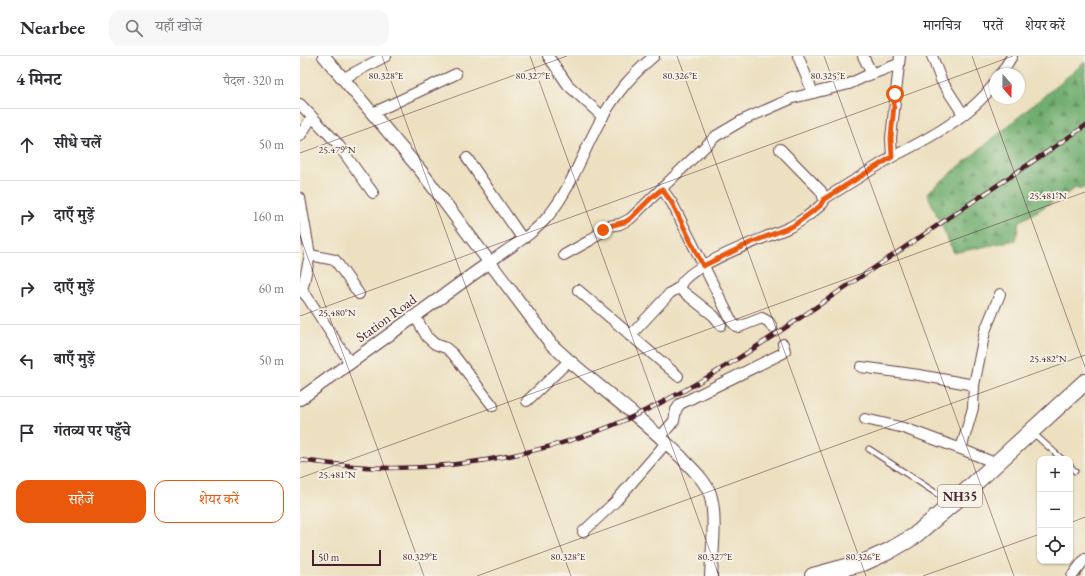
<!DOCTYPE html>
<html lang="hi">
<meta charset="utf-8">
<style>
body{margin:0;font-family:"EB Garamond","Noto Serif Devanagari",serif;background:#f7f7f7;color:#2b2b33}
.controls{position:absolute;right:12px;bottom:12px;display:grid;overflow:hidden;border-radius:8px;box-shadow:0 1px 3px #0004}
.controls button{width:36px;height:36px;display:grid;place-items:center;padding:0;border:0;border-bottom:1px solid #e1e1e2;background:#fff;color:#2b2b33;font:20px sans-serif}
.compass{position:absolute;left:689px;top:12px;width:36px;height:36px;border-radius:50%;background:#fff;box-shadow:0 1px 3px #0004;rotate:160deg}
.scale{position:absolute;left:12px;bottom:10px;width:69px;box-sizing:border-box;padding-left:4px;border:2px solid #4a1f2b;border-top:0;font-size:11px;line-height:14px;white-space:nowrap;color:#4a1f2b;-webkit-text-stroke:3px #f7f3e8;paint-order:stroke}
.stop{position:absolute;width:12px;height:12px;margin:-9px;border:3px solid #ea580c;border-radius:50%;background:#fff}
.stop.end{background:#ea580c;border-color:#fff;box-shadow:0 1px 4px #0008}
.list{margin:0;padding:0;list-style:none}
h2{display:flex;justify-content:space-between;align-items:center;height:52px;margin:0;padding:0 16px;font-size:17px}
h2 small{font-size:13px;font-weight:400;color:#7c7c81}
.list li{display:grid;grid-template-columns:26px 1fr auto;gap:12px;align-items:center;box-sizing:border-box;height:72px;padding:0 16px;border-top:1px solid #e1e1e2}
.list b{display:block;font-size:15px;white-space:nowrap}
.list em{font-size:13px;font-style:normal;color:#7c7c81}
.actions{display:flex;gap:8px;padding:12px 16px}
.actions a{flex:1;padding:9px 0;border:1px solid #ea580c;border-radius:12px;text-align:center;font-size:14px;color:#ea580c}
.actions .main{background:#ea580c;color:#fff}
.icon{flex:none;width:22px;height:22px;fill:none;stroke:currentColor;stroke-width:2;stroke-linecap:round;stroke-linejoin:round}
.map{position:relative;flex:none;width:785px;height:520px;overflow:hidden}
header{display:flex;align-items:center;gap:24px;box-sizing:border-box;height:56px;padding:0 20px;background:#fff;border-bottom:1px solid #e1e1e2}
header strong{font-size:19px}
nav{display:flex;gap:22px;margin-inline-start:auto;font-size:14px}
.search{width:280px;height:36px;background:#f7f7f7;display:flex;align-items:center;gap:10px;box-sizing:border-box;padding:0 14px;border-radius:12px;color:#7c7c81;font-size:15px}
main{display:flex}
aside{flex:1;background:#fff}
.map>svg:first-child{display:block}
</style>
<header>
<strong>Nearbee</strong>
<div class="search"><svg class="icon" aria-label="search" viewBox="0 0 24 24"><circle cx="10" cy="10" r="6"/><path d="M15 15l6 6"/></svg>यहाँ खोजें</div>
<nav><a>मानचित्र</a><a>परतें</a><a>शेयर करें</a></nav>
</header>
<main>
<aside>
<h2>4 मिनट<small>पैदल · 320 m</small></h2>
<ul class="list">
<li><svg class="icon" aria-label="ahead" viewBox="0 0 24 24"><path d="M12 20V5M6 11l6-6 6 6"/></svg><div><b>सीधे चलें</b></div><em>50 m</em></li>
<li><svg class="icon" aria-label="right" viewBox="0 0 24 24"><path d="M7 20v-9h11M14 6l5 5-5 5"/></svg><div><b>दाएँ मुड़ें</b></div><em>160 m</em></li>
<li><svg class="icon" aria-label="right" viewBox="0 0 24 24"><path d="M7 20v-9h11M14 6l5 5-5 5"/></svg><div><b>दाएँ मुड़ें</b></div><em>60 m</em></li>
<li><svg class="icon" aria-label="left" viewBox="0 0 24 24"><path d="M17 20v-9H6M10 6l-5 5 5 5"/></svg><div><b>बाएँ मुड़ें</b></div><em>50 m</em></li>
<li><svg class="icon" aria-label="arrive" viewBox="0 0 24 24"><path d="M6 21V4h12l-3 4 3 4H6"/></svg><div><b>गंतव्य पर पहुँचे</b></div></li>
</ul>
<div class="actions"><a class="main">सहेजें</a><a>शेयर करें</a></div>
</aside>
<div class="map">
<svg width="785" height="520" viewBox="0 0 785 520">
<defs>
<pattern id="forest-firs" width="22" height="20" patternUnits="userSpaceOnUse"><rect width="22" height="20" fill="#6fad6e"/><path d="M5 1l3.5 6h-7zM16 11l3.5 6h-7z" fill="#5d8c5b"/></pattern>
</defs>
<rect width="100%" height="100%" fill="#f7f3e8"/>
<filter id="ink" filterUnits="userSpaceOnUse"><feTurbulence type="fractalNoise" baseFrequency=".025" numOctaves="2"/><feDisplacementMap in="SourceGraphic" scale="8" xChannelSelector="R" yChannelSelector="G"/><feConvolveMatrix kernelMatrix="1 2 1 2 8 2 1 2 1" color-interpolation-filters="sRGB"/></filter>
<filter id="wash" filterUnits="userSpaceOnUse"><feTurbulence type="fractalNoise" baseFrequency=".012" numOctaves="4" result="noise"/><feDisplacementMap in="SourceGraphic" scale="16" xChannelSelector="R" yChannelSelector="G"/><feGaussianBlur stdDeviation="0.9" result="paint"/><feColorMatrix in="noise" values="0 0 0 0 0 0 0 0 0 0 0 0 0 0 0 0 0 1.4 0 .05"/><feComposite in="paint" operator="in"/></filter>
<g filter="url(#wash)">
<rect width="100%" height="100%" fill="#ece0c0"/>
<path fill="url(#forest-firs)" stroke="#5c664c" d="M785,6v126h-9l-57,34 -3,18 -62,13 -27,-60z"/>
</g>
<g filter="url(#ink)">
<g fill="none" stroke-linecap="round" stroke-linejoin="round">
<path stroke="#ccb9a2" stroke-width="10" stroke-dasharray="10 5" stroke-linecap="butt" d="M472,271l11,17"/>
<defs>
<g id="service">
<path d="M733,377l29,26"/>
<path d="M569,393l82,54"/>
<path d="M770,410l5,5"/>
</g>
<g id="minor">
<path d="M248,0l20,29 35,32"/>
<path d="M498,0l15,37"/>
<path d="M563,0l9,18"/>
<path d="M600,0l-9,82 1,19c36,-18 79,-41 103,-74"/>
<path d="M632,0l9,24 22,34"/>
<path d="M701,18l11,-18"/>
<path d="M44,22l42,-22"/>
<path d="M0,48l37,39 36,50"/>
<path d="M73,57l83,-39"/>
<path d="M0,80l12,-19"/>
<path d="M167,102l55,80"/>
<path d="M362,133l10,14 60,119 4,4 3,1 23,-9 7,4 3,5"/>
<path d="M0,142l10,57 -8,36"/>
<path d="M524,143l68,-42"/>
<path d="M10,199l25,5 24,34"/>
<path d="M264,199l25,-14 20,-15 11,-2 10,-5 86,-83 27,-16 50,-22 56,-14 17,-8 33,-12"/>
<path d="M190,206c20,-15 44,-28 59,-47 24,-29 35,-67 54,-99 15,-25 29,-41 51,-60"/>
<path d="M0,233l8,9 42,65"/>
<path d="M278,234l100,86"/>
<path d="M115,260l12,21 8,7 11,4 7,6 40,52"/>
<path d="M421,269l-7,-9 -33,-26 -1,-3c5,-21 87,-50 108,-59 11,-5 27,-17 35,-25l1,-4 -3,-8 -41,-42"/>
<path d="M330,280l40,-43 10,-6"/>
<path d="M561,311l58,8 55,10"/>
<path d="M227,345l42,-40"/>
<path d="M565,363l39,9 57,21 34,14"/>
<path d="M361,380l13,-15 2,-11 4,-6 103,-51 2,-2 -2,-7"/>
<path d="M661,393l12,-41 1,-23 11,-54 15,-37"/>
<path d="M283,476l33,-31 51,-59"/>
<path d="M772,520l13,-17"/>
</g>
<g id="tertiary">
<path d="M24,0l97,115 130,173c42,40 91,73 131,114 10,11 23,22 28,36 7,22 2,58 1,82"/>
<path d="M0,343l190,-137"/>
</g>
<path id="trunk" d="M513,520l52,-14 24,-11 24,-14 39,-33 133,-122"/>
</defs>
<use href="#service" stroke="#623c41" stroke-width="7"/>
<use href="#minor" stroke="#623c41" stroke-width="12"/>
<use href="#tertiary" stroke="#623c41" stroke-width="14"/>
<use href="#trunk" stroke="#623c41" stroke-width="18"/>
<use href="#service" stroke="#fff" stroke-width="5"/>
<use href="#minor" stroke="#fff" stroke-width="10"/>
<use href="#tertiary" stroke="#fff" stroke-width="12"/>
<use href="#trunk" stroke="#fff" stroke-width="16"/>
<defs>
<path id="rail" d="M0,404c30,4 61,8 92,8 79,0 173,-19 244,-53 75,-35 143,-83 211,-129 79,-53 159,-106 238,-160"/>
</defs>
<use href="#rail" stroke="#4a1f2b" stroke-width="4.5"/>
<use href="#rail" stroke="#f7f3e8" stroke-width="3" stroke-dasharray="9" stroke-linecap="butt"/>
</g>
</g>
<g fill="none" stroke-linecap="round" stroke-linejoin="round" filter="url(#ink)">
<path stroke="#ea580c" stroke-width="5" d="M303,174l6,-4 16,-4 5,-3 20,-20 12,-10 10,14 31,63 47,-23 43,-17 27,-20 4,-7 68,-42 -1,-19 4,-44"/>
</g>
<path fill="none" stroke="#4a1f2b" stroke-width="1" stroke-opacity="0.45" d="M82,0l189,520M230,0l189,520M377,0l189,520M524,0l190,520M672,0l113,311M0,97l267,-97M0,180l124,340M0,260l713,-260M0,422l785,-286M770,467l15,-6M177,520l608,-221M623,520l117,-42"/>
<g text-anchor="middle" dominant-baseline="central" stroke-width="3.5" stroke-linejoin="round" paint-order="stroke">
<rect fill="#f7f3e8" stroke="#7e5f64" stroke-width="1" x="638" y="429" width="44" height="22" rx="3"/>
<g font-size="13" font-weight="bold" fill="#4a1f2b">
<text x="660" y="440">NH35</text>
</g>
<g font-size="14" fill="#4a1f2b" stroke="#f7f3e8">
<text transform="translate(86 262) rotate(-36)">Station Road</text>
</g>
</g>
<g font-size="10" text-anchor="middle" fill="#4a1f2b" stroke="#f7f3e8" stroke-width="3.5" stroke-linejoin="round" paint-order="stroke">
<text x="86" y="23">80.328°E</text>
<text x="233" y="23">80.327°E</text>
<text x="380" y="23">80.326°E</text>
<text x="528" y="23">80.325°E</text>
<text x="37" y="97">25.479°N</text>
<text x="748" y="143">25.481°N</text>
<text x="37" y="260">25.480°N</text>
<text x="748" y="306">25.482°N</text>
<text x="37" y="422">25.481°N</text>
<text x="120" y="504">80.329°E</text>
<text x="268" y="504">80.328°E</text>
<text x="415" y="504">80.327°E</text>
<text x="563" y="504">80.326°E</text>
</g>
</svg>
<div class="controls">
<button>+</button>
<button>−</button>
<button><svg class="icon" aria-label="locate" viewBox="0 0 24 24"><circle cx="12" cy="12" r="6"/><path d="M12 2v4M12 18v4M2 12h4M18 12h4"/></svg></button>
</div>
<svg class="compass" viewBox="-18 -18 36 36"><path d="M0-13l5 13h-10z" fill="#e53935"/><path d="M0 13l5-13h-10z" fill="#7c7c81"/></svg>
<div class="scale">50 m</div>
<div class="stop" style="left:595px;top:38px"></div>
<div class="stop end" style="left:303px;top:174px"></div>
</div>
</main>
